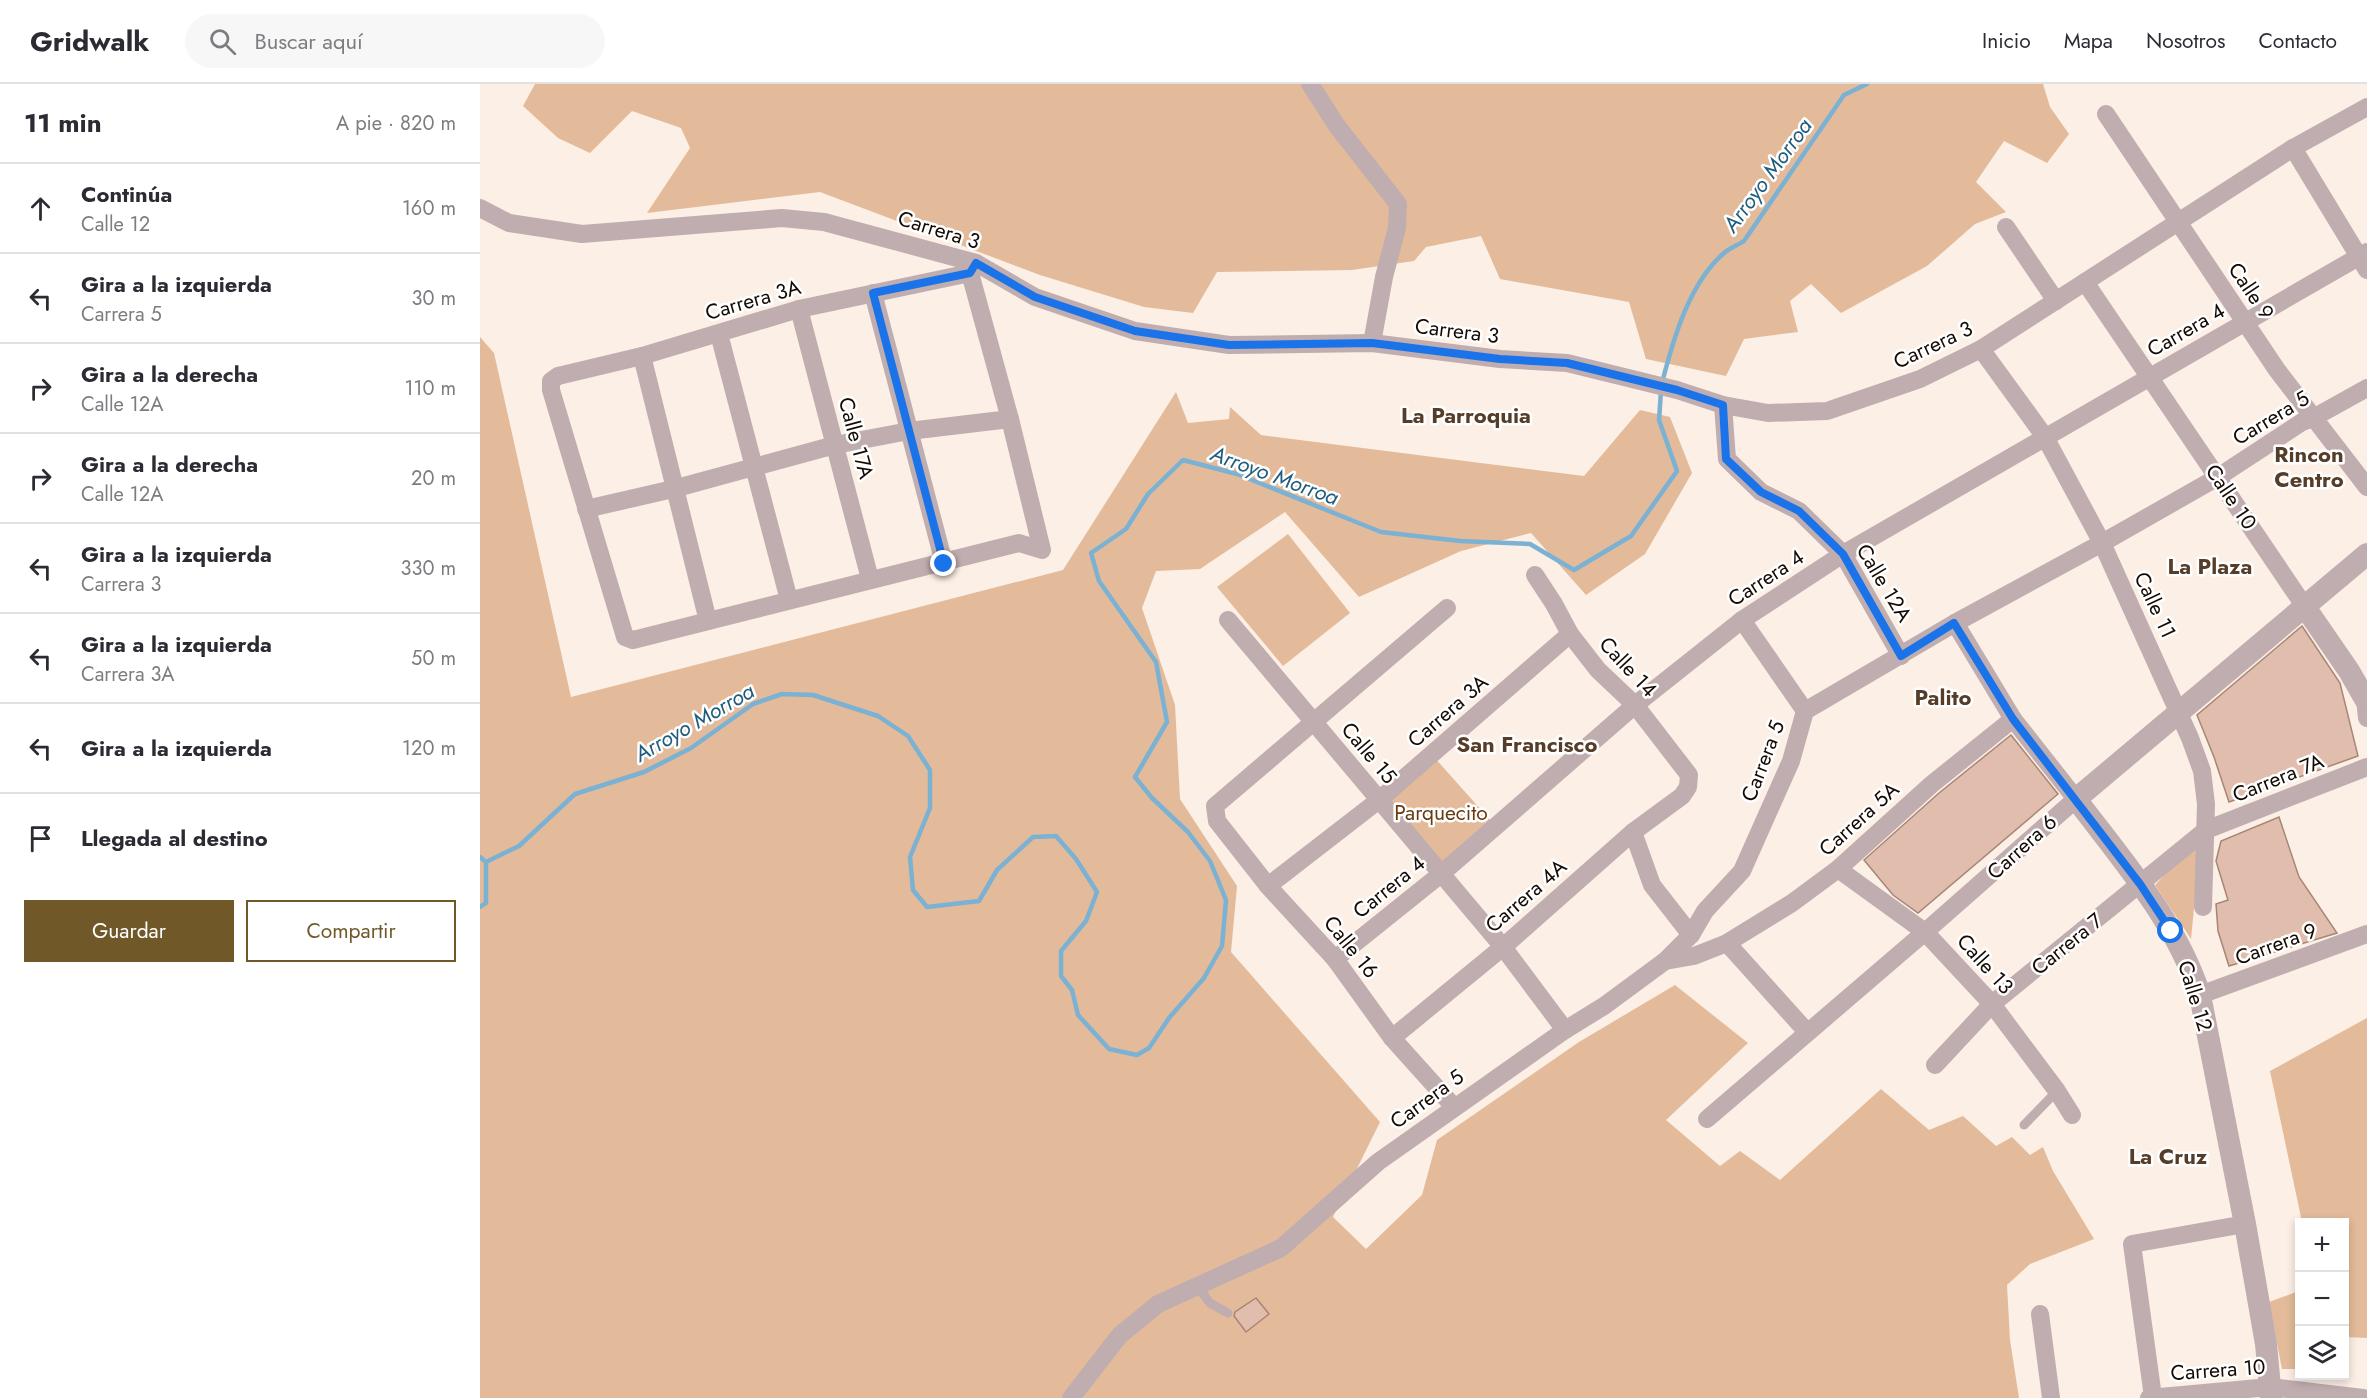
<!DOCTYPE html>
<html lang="es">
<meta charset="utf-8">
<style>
body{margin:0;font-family:Jost,sans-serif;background:#f7f7f7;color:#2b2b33}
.controls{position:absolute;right:18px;bottom:18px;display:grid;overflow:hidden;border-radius:0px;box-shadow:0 3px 9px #0003}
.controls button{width:54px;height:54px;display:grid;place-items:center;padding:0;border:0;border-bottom:2px solid #e1e1e2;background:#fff;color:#2b2b33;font:30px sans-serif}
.stop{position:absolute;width:18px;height:18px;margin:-14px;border:4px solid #1a73e8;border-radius:50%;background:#fff}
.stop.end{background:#1a73e8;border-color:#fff;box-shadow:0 2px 6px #0008}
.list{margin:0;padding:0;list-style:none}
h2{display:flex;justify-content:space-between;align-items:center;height:78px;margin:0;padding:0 24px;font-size:26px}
h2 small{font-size:20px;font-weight:400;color:#7c7c81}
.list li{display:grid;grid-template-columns:39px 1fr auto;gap:18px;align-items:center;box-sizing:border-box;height:90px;padding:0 24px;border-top:2px solid #e1e1e2}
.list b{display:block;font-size:22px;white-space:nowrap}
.list p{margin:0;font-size:20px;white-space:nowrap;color:#7c7c81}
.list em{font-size:20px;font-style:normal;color:#7c7c81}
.actions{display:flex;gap:12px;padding:18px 24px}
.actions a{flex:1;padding:14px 0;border:2px solid #715829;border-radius:0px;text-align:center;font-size:21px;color:#715829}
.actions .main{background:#715829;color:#fff}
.icon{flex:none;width:33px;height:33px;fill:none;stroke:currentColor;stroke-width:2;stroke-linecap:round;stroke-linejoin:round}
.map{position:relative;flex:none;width:1887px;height:1314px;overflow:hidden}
header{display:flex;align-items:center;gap:36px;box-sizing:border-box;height:84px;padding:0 30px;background:#fff;border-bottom:2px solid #e1e1e2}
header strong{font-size:28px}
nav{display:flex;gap:33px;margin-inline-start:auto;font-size:21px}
.search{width:420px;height:54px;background:#f7f7f7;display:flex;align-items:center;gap:15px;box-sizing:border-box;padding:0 21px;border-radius:33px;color:#7c7c81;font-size:22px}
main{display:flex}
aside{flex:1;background:#fff}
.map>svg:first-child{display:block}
</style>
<header>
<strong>Gridwalk</strong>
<div class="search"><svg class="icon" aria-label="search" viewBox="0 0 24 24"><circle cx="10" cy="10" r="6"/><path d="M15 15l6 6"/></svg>Buscar aquí</div>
<nav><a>Inicio</a><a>Mapa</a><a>Nosotros</a><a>Contacto</a></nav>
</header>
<main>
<aside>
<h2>11 min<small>A pie · 820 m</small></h2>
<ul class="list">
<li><svg class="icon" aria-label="ahead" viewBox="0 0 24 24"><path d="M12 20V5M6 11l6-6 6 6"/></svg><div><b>Continúa</b><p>Calle 12</p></div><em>160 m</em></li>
<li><svg class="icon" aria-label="left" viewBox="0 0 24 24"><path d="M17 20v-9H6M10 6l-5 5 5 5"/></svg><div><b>Gira a la izquierda</b><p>Carrera 5</p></div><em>30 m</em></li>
<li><svg class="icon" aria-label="right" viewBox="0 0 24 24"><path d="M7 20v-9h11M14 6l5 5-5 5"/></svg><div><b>Gira a la derecha</b><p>Calle 12A</p></div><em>110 m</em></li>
<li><svg class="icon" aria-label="right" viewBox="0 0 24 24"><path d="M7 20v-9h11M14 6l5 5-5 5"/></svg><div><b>Gira a la derecha</b><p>Calle 12A</p></div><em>20 m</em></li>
<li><svg class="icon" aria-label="left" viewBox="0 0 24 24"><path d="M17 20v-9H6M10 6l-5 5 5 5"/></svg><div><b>Gira a la izquierda</b><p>Carrera 3</p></div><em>330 m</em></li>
<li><svg class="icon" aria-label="left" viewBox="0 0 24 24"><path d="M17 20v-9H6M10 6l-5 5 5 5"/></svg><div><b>Gira a la izquierda</b><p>Carrera 3A</p></div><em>50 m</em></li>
<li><svg class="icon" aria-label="left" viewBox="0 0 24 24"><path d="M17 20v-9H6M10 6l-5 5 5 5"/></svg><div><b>Gira a la izquierda</b></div><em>120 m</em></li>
<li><svg class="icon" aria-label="arrive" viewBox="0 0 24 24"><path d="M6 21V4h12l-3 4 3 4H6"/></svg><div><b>Llegada al destino</b></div></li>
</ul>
<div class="actions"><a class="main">Guardar</a><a>Compartir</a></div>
</aside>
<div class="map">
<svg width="1887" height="1314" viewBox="0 0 1887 1314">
<rect width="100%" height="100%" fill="#fcefe5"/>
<g fill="#e3bb9a">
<path d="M55,0h1508l7,23 19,27 -22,29 -43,-22 -28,41 30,30 -31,12 -48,42 -86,47 -30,-29 -21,17 8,31 -54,7 -18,37 -80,-17 -17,-57 -129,-23 -19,-43 -55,11 -12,14 -62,9 -135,2 -24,41 -49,-6 -104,-32 -220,-83 -173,21 43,-65 -9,-20 -49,-17 -42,42 -32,-15 -35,-32z"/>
<path d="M0,253l14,16 77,344 492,-127 113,-178 12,31 41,-4 1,-12 31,28 323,41 56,-66 30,7 22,56 -47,81 -59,41 -55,-62 -70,18 -102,46 -74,-85 -85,57 -44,2 -14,37 33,97 5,94 57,87 -6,66 149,170 -47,95 33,32 56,-54 15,-55 142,-98 96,-57 73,58 -82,77 54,46 20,-15 40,29 101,-91 48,41 34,-14 33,30 16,-9 18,18 13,-8 10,24 41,68 -64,25 -23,21 3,55 9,58h-1539z"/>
<path d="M808,450l62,79 -67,53 -66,-79z"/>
<path d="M954,673l57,64 -48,43 -57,-67z"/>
<path d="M1716,758l4,5 -9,92 -36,-54z"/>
<path d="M1887,934v320l-22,-1 -1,-115h-42l-32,-151z"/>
<path d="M1819,1207v78h-17l-13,-67z"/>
</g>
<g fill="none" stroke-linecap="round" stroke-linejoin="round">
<g stroke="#7bb1d3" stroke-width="4.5">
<path d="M1182,299c11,-43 27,-100 62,-130 6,-5 14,-8 20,-12l100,-146 23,-11"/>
<path d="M0,773l6,5 33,-16 56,-52 69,-22 47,-24 62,-44 29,-10 31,1 65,21 30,20 22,34v38l-20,49 3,33 14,17 52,-6 18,-31 36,-33 23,-1 20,23 21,33 -11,29 -25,30v25l11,14 6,25 31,34 28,6 12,-7 20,-30 35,-40 18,-32 4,-46 -16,-39 -22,-29 -36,-34 -17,-21 32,-55 -11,-60 -57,-81 -8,-28 35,-24 22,-35 35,-34 54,14 144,58 79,9 70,3 44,26 57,-34 46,-65 -18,-51 2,-29"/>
<path d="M0,823l6,-4v-41"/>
</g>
</g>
<g fill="#e1bdad" stroke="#a78676" stroke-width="1.5">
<path d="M1822,542l38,57 18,73 -129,46 -15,-45 -17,-42z"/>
<path d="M1531,651l47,59 -140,119 -25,-18 -29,-35 75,-67z"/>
<path d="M1799,733l20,60 38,56 -108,33 -11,-35 -2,-27 12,-4 -12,-39 5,-20z"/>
<path d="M776,1214l13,16 -23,18 -12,-16 1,-4z"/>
</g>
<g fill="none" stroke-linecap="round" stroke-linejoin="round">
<g stroke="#c0adb0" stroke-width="9">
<path d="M1544,1041l33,-34"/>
<path d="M718,1203l12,16 18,10"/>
</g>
<g stroke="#c0adb0" stroke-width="18">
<path d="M830,0l27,42 61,78 -1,24 -13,49 -12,66"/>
<path d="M1626,30l171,256 90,117"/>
<path d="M1813,64l74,122"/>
<path d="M0,124l29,15 73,11 200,-16 42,4 152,41 59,34 100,34 94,14 143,-2 128,16 67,4 110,27 46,15 45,8 59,-2 93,-32 61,-30 312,-201 74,-41"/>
<path d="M1526,143l50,74"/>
<path d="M490,189l-171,36 -157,47 -84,20 -7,5v9l74,247 8,3 386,-97 23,7 -32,-131 -40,-146 6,-10"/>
<path d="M1605,198l220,325"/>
<path d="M393,209l71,270"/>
<path d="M319,225l71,270"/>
<path d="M239,250l70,266"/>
<path d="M1501,265l64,88 57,106 88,195 12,33 4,33 -3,103"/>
<path d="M162,272l66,265"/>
<path d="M1243,321l4,54 34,33 38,19 44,43 58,102"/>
<path d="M106,425l87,-20 162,-44 74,-14 101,-12"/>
<path d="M967,524l-232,198 2,15 51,65 67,73 57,79 62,69"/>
<path d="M748,536l275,327 62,83"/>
<path d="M1262,536l63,91"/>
<path d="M1885,615l2,19"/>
<path d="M1153,748l19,53 39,50"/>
<path d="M1358,785l87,63 67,72 65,87 15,24"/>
<path d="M788,802l111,-86 191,-166"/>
<path d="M1247,859l80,89"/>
<path d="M855,875l106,-85 194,-169 107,-85 101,-66 524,-302"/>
<path d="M1185,877l29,-5 33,-13 65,-40 46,-34 94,-85 81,-65"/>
<path d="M1720,911l167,-61"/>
<path d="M912,954l111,-91 130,-115 49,-36 6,-9 1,-12 -54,-70 -37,-35 -28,-36 -16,-30 -19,-29"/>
<path d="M1455,981l57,-61 214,-174 161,-63"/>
<path d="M1227,1035l218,-187 151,-133 -63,-80 -58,-96"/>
<path d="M1560,1230l11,84"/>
<path d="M1673,1313l-21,-153 113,-20"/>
<path d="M591,1314l49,-63 38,-31 123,-56 97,-86 187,-132 39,-24 61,-45 26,-26 14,-24 37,-40 49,-110 14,-50 150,-88 147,-80 116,-66 84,-55 11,-4 54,-30"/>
<path d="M1669,1314l121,-11 93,11"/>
</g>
<g stroke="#c0adb0" stroke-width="22">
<path d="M1825,523l44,64 16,28 2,-2"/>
<path d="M1791,1314l-5,-54 -21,-120 -45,-229c-24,-74 -78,-135 -124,-196l291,-245"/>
</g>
</g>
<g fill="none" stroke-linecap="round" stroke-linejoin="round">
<path stroke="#1a73e8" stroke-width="8" d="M464,480l-71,-271 97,-20 6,-10 59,34 100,34 94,14 143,-2 128,16 67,4 110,27 46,15 3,54 35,33 38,19 44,43 58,102 53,-33 59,96 127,165 31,47"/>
</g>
<g text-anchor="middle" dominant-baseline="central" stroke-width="5" stroke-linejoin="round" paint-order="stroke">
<g font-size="21" fill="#140a03" stroke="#fff">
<text transform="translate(459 146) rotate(17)">Carrera 3</text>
<text transform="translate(1771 207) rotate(56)">Calle 9</text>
<text transform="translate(273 216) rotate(-16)">Carrera 3A</text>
<text transform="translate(1706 246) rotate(-30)">Carrera 4</text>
<text transform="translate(977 247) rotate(7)">Carrera 3</text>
<text transform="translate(1453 261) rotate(-25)">Carrera 3</text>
<text transform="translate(1791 334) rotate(-31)">Carrera 5</text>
<text transform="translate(376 354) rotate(75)">Calle 17A</text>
<text transform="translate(1751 413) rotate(56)">Calle 10</text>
<text transform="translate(1286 494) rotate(-33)">Carrera 4</text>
<text transform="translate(1404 499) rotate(59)">Calle 12A</text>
<text transform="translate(1675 521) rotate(65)">Calle 11</text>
<text transform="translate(1148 583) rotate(47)">Calle 14</text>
<text transform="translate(968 627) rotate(-41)">Carrera 3A</text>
<text transform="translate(889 669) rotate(50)">Calle 15</text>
<text transform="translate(1283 677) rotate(-69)">Carrera 5</text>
<text transform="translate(1798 694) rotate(-22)">Carrera 7A</text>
<text transform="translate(1379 735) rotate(-42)">Carrera 5A</text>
<text transform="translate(1542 763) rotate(-42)">Carrera 6</text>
<text transform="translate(909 803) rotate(-39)">Carrera 4</text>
<text transform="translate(1046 812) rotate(-41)">Carrera 4A</text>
<text transform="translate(1587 860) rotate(-39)">Carrera 7</text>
<text transform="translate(1796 860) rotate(-20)">Carrera 9</text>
<text transform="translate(871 863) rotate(51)">Calle 16</text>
<text transform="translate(1505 880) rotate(48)">Calle 13</text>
<text transform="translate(1715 912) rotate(73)">Calle 12</text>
<text transform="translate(947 1015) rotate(-36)">Carrera 5</text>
<text transform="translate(1738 1286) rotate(-4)">Carrera 10</text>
</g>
<g font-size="21" fill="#673b0d" stroke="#fff">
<text x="961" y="729">Parquecito</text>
</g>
<g font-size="22" font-style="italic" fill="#1d5d7f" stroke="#fff">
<text transform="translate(1287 91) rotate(-54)">Arroyo Morroa</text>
<text transform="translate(795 391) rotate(20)">Arroyo Morroa</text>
<text transform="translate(214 638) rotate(-30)">Arroyo Morroa</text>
</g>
<g font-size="22" font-weight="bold" fill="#553d28" stroke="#fff">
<text x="986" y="331">La Parroquia</text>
<text x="1829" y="370">Rincon<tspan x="1829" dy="25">Centro</tspan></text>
<text x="1730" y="482">La Plaza</text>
<text x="1463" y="613">Palito</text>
<text x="1047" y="660">San Francisco</text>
<text x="1688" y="1072">La Cruz</text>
</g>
</g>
</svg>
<div class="controls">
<button>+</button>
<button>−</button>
<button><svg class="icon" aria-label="layers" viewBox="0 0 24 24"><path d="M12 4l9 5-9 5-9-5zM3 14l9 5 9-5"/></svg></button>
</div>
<div class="stop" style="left:1691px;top:847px"></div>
<div class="stop end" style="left:464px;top:480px"></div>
</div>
</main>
